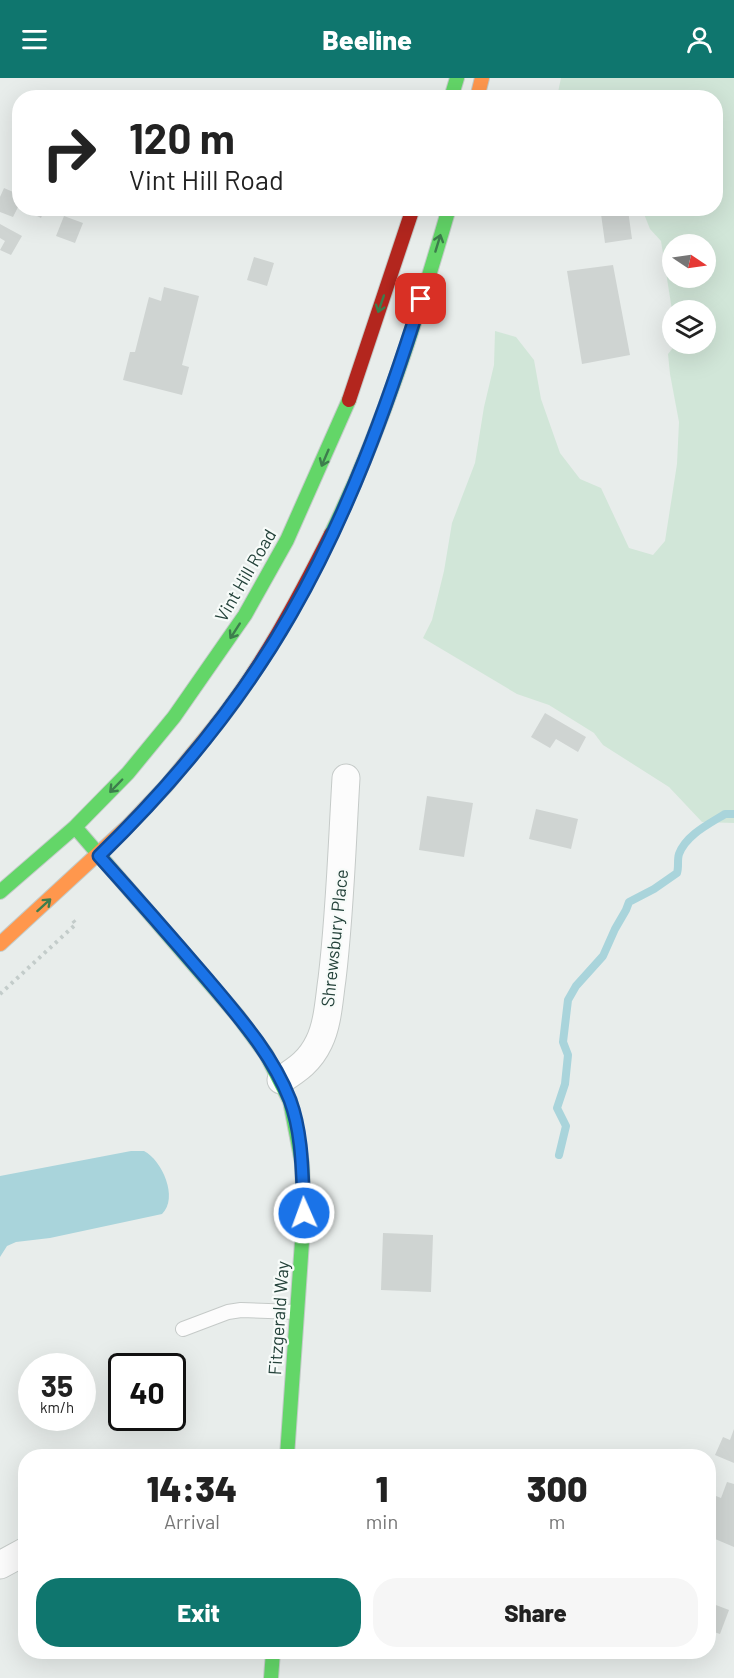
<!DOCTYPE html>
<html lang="en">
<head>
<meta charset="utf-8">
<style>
	:root { --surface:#fff; --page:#f6f6f6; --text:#222; --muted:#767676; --accent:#0f766e }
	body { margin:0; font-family:Barlow,sans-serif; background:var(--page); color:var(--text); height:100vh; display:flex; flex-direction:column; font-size:22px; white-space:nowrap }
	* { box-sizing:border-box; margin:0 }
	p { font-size:20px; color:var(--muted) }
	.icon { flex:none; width:33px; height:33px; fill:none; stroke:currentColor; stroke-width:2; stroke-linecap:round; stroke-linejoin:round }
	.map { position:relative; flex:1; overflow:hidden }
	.sheet { position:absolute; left:18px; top:1371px; width:698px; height:210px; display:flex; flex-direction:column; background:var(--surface); border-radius:24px; box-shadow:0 6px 24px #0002 }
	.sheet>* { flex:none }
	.banner { position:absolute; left:12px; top:12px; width:711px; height:126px; border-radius:24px; box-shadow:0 6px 24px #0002; background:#fff; color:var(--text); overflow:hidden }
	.needle { width:39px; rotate:103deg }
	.tools { position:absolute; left:662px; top:156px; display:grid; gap:12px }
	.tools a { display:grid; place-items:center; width:54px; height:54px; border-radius:50%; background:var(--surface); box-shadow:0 6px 24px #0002; font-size:30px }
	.speed { position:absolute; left:18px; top:1275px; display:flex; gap:12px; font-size:30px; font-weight:700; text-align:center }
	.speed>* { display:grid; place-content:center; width:78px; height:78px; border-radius:50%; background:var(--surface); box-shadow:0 6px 24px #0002; line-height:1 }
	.speed small { font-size:15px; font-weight:400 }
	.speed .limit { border:3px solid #111; border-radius:9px; background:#fff; color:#111 }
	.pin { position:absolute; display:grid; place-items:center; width:51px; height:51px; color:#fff; margin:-26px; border-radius:12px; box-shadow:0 3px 9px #0006 }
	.me { position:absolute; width:66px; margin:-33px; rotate:358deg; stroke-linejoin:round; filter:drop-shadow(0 0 4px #0008) }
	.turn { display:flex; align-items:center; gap:21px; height:126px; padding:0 18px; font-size:27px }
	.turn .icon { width:78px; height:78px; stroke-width:2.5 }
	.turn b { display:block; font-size:42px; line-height:51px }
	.eta { display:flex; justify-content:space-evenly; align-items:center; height:102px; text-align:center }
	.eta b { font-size:36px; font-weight:800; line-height:42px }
	.button { display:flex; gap:12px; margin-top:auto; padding:12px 18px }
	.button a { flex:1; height:69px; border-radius:24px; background:var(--accent); color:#fff; font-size:24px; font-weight:800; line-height:69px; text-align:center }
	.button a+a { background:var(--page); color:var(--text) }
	header { display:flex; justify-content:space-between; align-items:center; height:78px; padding:0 18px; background:var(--accent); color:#fff; font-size:27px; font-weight:800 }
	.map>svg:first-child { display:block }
	.green { fill:#d1e6d8; fill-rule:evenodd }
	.water { fill:#a9d4db }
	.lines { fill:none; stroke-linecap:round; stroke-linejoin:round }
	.stream { stroke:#a9d4db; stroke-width:8 }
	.building { fill:#cfd4d2 }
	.lane-casing { stroke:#c5cac8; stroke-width:16 }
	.street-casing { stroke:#c5cac8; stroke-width:29 }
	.fast-casing { stroke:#c3cbc8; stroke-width:16 }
	.slow-casing { stroke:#c3cbc8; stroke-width:16 }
	.jam-casing { stroke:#c3cbc8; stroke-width:16 }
	.path { stroke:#c3ccca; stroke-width:4; stroke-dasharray:3 4.5; stroke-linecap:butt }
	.lane { stroke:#fcfcfc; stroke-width:14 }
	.street { stroke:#fcfcfc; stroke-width:27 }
	.fast { stroke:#63d668; stroke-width:14 }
	.slow { stroke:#ff974d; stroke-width:14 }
	.jam { stroke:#b3261e; stroke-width:14 }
	.oneway { stroke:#3d7d4c }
	.route-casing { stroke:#114b97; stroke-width:15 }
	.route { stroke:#1a73e8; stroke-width:10 }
	.labels { text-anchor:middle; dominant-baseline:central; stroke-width:4.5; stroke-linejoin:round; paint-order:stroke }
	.street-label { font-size:18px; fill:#24423a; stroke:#f7fbf9 }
</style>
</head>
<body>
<header><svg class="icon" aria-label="menu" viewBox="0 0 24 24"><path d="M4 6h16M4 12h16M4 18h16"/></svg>Beeline<svg class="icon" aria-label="person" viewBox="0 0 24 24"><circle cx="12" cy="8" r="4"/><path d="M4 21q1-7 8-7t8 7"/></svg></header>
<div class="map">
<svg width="734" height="1600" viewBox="0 0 734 1600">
	<rect width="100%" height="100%" fill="#e8edeb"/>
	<path class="green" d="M561 0H734V745L702 744 669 709 603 667 594 655 549 627 517 616 423 560 432 542 444 493 452 445 475 385 484 329 494 287 495 253 516 259 534 282 541 321 560 375 580 401 601 410 629 470 653 477 665 463 677 386 679 344 670 296 668 276 676 266H705V232H672L661 163 650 151 642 131 716 130V20L557 19ZM672 166H705V200H672Z"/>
	<path class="water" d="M131 1073H144C162 1082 179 1120 162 1136L50 1160 16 1164 7 1168 0 1179V1098Z"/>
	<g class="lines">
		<path class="stream" d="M559 1077 566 1048 557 1030 565 1006 568 977 563 964 568 922 576 908 603 878 615 851 626 832 629 824 654 811 677 795C679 789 677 782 679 776 686 757 709 746 725 736H734"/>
	</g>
	<path class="building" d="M4 110 20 117V130L18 129 13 139 0 134V119Z
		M21 130H45L41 140Z
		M628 132 632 161 605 165 601 136Z
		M64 138 83 145 75 165 56 158Z
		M0 146 22 158 11 177 0 172 5 163 0 160Z
		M254 179 274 185 267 208 247 202Z
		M613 187 630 277 582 286 567 193Z
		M164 209 199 218 182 287 189 289 182 317 123 302 130 274H135L149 219 161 223Z
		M545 635 586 659 578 674 556 661 550 670 531 659Z
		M427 718 473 725 464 779 419 772Z
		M536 731 578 741 571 771 529 761Z
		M383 1155 433 1157 431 1214 381 1212Z
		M734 1351V1385L715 1377 723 1359 730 1362Z
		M727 1404 734 1406V1469L708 1458V1442L711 1436 708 1434V1423L711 1416 721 1420Z
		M708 1524 729 1532 720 1556 708 1552Z
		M668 1574H692L689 1581Z"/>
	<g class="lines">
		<defs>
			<path id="lane" d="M183 1251 228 1234 241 1232 297 1234"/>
			<path id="street" d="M281 1002C298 991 310 983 319 964 328 946 329 921 332 901 340 835 342 767 346 700
				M0 1487 26 1473"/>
			<path id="fast" d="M451 20 457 0
				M331 456C382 352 417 241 449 130
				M75 749 238 938 266 976 290 1023 302 1085 304 1135 287 1378
				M0 814 75 749 128 695 174 639 245 537 287 462 349 322
				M271 1600 273 1574"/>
			<path id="slow" d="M477 20 482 0
				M0 866 127 749 167 707 216 647"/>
			<path id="jam" d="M349 322 413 130
				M216 647C262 589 298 522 331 456"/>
		</defs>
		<use href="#lane" class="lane-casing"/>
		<use href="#street" class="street-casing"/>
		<use href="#fast" class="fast-casing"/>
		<use href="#slow" class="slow-casing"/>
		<use href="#jam" class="jam-casing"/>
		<path class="path" d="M0 916 76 846 71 840"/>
		<use href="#lane" class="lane"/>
		<use href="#street" class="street"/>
		<use href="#fast" class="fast"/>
		<use href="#slow" class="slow"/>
		<use href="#jam" class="jam"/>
	</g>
	<defs><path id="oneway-shaft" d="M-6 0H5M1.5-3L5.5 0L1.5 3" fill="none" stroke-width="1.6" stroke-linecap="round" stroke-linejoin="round" transform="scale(1.5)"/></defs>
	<g class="oneway">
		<use href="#oneway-shaft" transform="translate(438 165) rotate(-73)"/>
		<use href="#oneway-shaft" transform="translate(381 226) rotate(109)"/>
		<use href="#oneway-shaft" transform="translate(325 380) rotate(113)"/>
		<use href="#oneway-shaft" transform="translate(235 553) rotate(123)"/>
		<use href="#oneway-shaft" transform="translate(116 708) rotate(134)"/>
		<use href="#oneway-shaft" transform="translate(44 827) rotate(-42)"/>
	</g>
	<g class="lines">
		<defs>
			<path id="route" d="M304 1135C302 1097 303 1057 290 1022 272 976 239 939 208 902 172 860 136 819 99 778 173 706 240 625 291 536 348 437 387 329 421 221"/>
		</defs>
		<use href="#route" class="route-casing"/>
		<use href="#route" class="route"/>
	</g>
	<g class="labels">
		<g class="street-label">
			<text transform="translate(245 497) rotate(-60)">Vint Hill Road</text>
			<text transform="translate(334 860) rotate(-84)">Shrewsbury Place</text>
			<text transform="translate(278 1240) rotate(-86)">Fitzgerald Way</text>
		</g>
	</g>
</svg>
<div class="tools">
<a><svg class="needle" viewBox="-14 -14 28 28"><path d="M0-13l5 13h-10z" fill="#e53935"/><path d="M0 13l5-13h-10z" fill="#767676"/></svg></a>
<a><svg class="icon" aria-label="layers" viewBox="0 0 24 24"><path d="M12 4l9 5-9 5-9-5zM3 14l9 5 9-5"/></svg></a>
</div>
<div class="speed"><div>35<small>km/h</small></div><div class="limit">40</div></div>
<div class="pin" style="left:421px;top:221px;background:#d93025"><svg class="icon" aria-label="arrive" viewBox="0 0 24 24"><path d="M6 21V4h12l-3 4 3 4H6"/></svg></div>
<svg class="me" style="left:304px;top:1135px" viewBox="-20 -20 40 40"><circle r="17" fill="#1a73e8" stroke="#fff" stroke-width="3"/><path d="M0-11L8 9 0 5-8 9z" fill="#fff"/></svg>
<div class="banner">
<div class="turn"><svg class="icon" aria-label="right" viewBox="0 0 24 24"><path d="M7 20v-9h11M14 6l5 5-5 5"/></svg><div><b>120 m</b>Vint Hill Road</div></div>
</div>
<section class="sheet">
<div class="eta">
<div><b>14:34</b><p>Arrival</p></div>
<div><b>1</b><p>min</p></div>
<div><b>300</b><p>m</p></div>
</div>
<div class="button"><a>Exit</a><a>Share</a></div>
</section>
</div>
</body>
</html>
